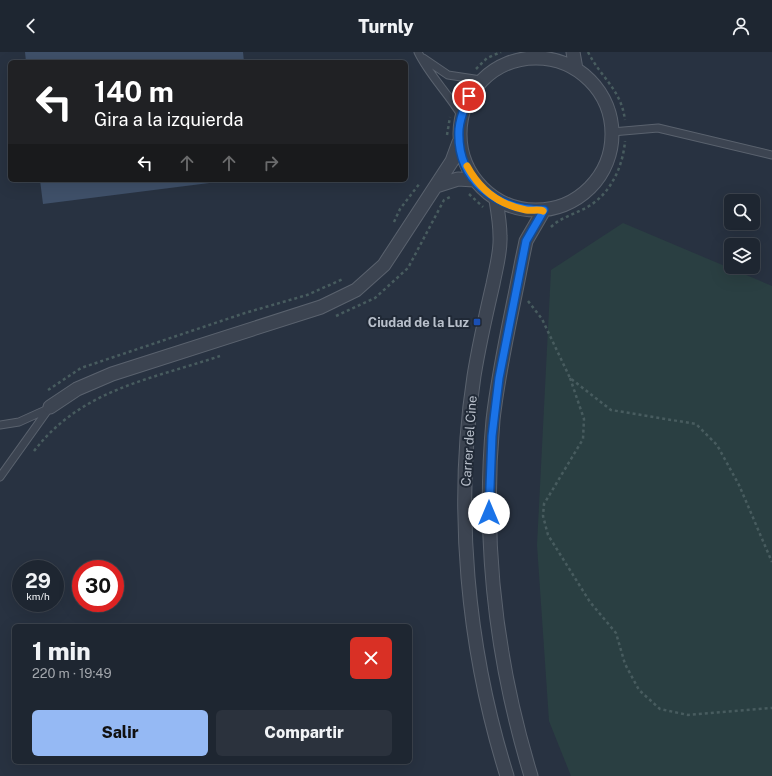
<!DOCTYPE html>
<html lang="es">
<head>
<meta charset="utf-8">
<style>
	:root { --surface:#1e2631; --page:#2b323d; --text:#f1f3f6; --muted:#a1a5ab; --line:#3c434d; --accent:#95b9f4 }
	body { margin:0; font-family:"Public Sans",sans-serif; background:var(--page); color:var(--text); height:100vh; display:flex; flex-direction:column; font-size:15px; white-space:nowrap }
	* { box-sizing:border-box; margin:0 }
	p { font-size:13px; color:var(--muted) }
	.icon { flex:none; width:22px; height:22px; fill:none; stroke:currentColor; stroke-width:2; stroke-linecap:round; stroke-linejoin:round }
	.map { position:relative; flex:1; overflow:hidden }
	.side { position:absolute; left:12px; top:572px; width:400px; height:140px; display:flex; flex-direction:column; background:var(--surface); border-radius:6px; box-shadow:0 4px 16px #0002,0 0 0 1px var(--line) }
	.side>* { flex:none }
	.guide { position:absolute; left:8px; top:8px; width:400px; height:122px; border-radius:6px; box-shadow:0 4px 16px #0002,0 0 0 1px var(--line); background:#202124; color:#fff; overflow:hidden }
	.tools { position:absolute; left:724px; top:142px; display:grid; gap:8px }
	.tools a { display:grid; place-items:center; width:36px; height:36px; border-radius:6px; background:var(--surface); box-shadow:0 4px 16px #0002,0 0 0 1px var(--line); font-size:20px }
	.speed { position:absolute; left:12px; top:508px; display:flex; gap:8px; font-size:20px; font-weight:700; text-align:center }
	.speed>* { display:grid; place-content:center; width:52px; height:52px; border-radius:50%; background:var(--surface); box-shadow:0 4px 16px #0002,0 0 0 1px var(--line); line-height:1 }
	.speed small { font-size:10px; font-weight:400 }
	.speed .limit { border:6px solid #d22; background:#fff; color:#111 }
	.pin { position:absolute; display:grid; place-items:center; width:34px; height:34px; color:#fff; margin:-17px; border:2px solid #fff; border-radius:50%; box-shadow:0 1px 4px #0007 }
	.me { position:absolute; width:44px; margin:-22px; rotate:0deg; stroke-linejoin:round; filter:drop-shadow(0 0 3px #0008) }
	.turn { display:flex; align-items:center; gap:14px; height:84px; padding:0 20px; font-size:18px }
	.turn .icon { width:52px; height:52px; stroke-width:2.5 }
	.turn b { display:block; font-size:28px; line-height:34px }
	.lanes { display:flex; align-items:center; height:38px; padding:0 20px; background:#0003; justify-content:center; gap:20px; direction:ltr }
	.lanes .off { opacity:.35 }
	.round { display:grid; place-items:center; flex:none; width:42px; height:42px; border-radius:6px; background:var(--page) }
	.summary { display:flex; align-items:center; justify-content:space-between; height:68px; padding:0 20px }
	h1 { font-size:24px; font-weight:800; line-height:30px }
	.action { display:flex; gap:8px; margin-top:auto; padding:8px 20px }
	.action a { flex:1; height:46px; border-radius:6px; background:var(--accent); color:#111; font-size:16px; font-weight:800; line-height:46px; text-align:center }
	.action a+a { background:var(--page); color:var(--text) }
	header { display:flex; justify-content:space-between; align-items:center; height:52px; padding:0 20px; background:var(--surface); font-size:18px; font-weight:800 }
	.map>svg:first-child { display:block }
	.green { fill:#2a3f42 }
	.water { fill:#3f5069 }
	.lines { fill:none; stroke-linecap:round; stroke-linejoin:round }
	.lane-casing { stroke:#5a626e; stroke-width:9 }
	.street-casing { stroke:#5a626e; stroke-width:15 }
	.path { stroke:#485c5f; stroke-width:2.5; stroke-dasharray:3 3; stroke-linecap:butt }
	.lane { stroke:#3c4451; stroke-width:7 }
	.street { stroke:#3c4451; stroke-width:13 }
	.route-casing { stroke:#114b97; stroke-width:10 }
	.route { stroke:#1a73e8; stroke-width:7 }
	.slow { stroke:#f59e0b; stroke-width:7 }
	.transit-dot { fill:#1a4fb4; stroke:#202936; stroke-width:1.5 }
	.labels { text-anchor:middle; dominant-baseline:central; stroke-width:4; stroke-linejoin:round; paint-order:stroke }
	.poi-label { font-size:13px; font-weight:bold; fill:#b9c0cb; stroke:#202936; text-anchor:end }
	.street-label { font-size:13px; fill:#b9c0cb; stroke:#202936 }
</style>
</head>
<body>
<header><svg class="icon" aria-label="back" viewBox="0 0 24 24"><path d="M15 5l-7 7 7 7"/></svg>Turnly<svg class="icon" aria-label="person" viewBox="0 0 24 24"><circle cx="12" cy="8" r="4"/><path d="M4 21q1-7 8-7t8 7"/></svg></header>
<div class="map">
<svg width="772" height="724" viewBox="0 0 772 724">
	<rect width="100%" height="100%" fill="#283241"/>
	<path class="green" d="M623 171 772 234V724H571L549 669 537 493 551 218Z"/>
	<path class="water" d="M25 0H243L244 10H26Z
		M40 128H233L43 152Z"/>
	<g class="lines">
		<defs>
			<path id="lane" d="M418 0C429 23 448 41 461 63
				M423 6 448 23 481 28
				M612 80 658 76 772 103
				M0 373 19 370 50 356
				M0 425 50 355"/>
			<path id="street" d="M573 0 576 17
				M460 82a76 76 0 1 1 152 0a76 76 0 1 1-152 0Z
				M436 134 458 127 474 128
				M496 148C498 160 500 172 500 184 501 200 496 216 493 232 486 262 479 293 474 324 454 455 467 597 507 724
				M50 355 77 337 112 322 321 255 356 238 384 213 452 109 459 90
				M531 724C496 609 482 489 493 368 499 314 512 261 522 208L526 189 544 158"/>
		</defs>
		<use href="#lane" class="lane-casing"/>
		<use href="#street" class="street-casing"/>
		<path class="path" d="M588 0C601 26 621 37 625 68
			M476 17 487 6 501 0
			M447 83 450 65
			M469 142 483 155
			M394 170 400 157 420 131
			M551 175C561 165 576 162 589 154 611 141 623 114 625 89
			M528 249 542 267 570 326 611 358 696 372 717 393 739 433 772 510
			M336 264 375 246 408 216 444 148 450 145
			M570 326 584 367 583 387 544 452 543 464 548 483 590 550 616 581 625 612 639 638 660 657 688 663 772 656
			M48 338 81 316 245 261 307 243 343 227
			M34 399C82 337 149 328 220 304"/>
		<use href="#lane" class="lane"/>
		<use href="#street" class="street"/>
	</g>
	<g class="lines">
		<defs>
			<path id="route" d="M469 44C465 55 460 65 459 77 456 128 496 158 544 158L526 189 499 326 492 384 489 461"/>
		</defs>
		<use href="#route" class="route-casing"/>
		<use href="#route" class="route"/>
		<path class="slow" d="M467 114C480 138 499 153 526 158 531 159 540 157 543 159"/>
	</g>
	<rect class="transit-dot" x="473" y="266" width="8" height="8" rx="2"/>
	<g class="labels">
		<g class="poi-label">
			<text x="469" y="270">Ciudad de la Luz</text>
		</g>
		<g class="street-label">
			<text transform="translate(469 389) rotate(-86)">Carrer del Cine</text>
		</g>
	</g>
</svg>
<div class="tools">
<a><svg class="icon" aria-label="search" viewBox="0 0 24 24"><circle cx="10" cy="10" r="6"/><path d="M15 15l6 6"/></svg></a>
<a><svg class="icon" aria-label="layers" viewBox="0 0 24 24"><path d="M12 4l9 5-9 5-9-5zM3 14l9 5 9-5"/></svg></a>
</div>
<div class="speed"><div>29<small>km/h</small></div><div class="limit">30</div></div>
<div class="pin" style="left:469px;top:44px;background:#d93025"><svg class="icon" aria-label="arrive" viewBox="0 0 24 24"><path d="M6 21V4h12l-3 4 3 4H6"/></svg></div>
<svg class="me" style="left:489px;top:461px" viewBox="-20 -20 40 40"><circle r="19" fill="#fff"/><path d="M0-13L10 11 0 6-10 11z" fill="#1a73e8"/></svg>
<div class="guide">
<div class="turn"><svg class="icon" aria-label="left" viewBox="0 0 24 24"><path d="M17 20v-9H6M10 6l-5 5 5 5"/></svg><div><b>140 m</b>Gira a la izquierda</div></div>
<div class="lanes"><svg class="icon" aria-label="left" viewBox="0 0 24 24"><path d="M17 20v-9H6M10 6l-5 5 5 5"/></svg><svg class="icon off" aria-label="ahead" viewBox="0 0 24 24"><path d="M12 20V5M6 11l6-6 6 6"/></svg><svg class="icon off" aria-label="ahead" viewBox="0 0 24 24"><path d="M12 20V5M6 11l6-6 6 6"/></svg><svg class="icon off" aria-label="right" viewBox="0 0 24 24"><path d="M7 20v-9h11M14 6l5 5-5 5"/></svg></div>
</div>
<section class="side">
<div class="summary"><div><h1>1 min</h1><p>220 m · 19:49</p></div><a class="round" style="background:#d93025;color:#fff"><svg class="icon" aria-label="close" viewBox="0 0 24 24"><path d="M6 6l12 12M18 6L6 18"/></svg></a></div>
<div class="action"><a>Salir</a><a>Compartir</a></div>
</section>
</div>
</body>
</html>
